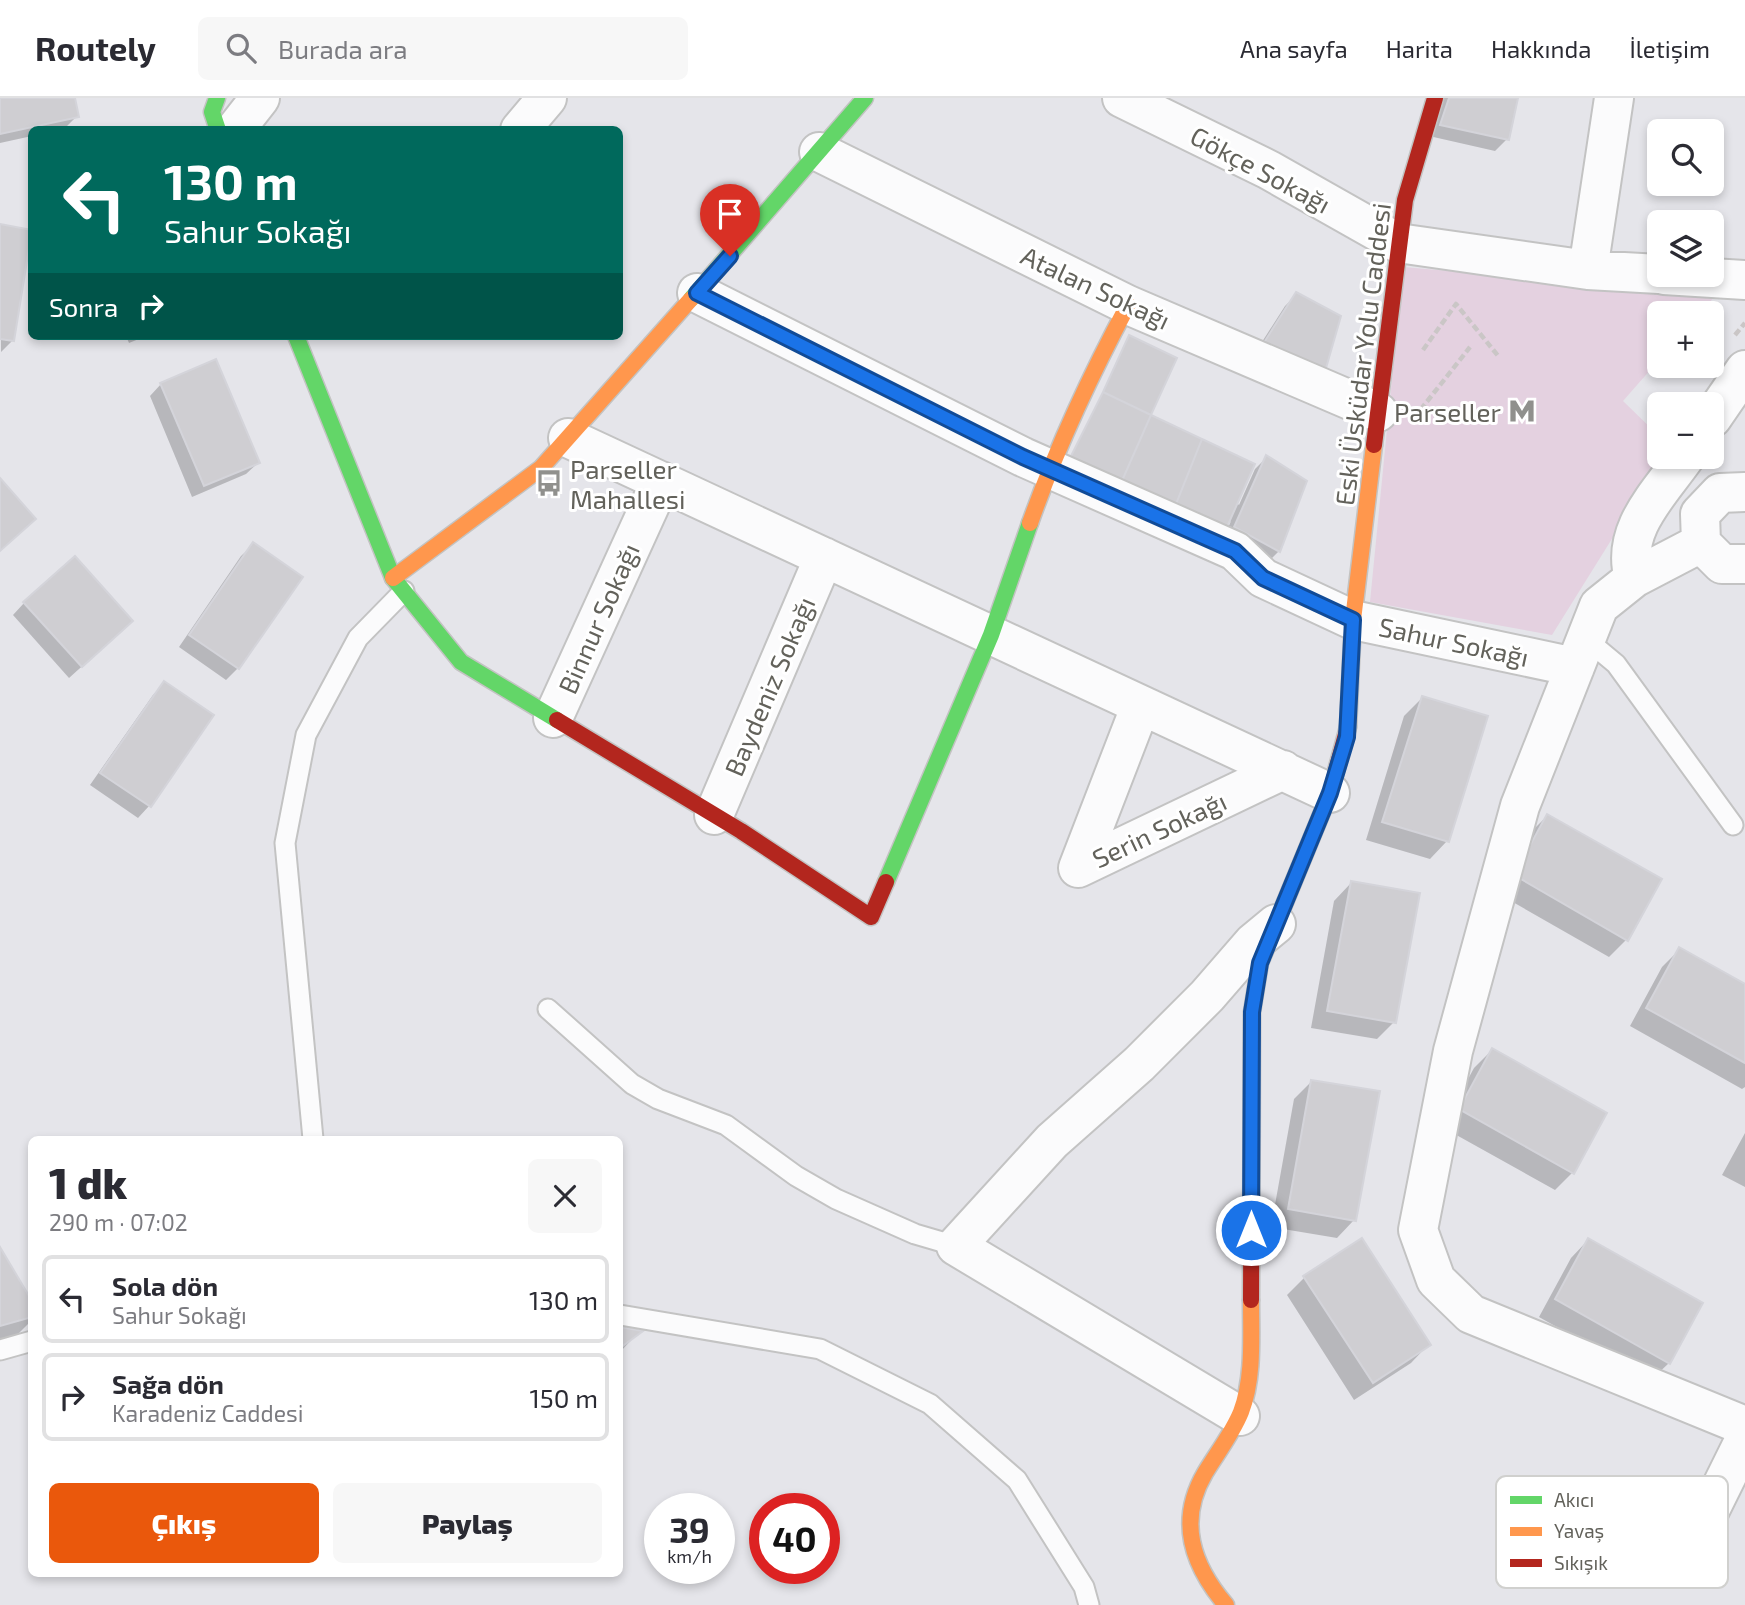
<!DOCTYPE html>
<html lang="tr">
<head>
<meta charset="utf-8">
<style>
	:root { --surface:#fff; --page:#f7f7f7; --text:#2b2b33; --muted:#7c7c81; --line:#e1e1e2; --accent:#ea580c }
	body { margin:0; font-family:"Exo 2",sans-serif; background:var(--page); color:var(--text); height:100vh; display:flex; flex-direction:column; font-size:26px; white-space:nowrap }
	* { box-sizing:border-box; margin:0 }
	p { font-size:23px; color:var(--muted) }
	.icon { flex:none; width:38px; height:38px; fill:none; stroke:currentColor; stroke-width:2; stroke-linecap:round; stroke-linejoin:round }
	.map { position:relative; flex:1; overflow:hidden }
	.panel { position:absolute; left:28px; top:1038px; width:595px; height:441px; display:flex; flex-direction:column; background:var(--surface); border-radius:10px; box-shadow:0 4px 10px #0003 }
	.panel>* { flex:none }
	.guide { position:absolute; left:28px; top:28px; width:595px; height:214px; border-radius:10px; box-shadow:0 4px 10px #0003; background:#00695c; color:#fff; overflow:hidden }
	.tools { position:absolute; left:1647px; top:21px; display:grid; gap:14px }
	.tools a { display:grid; place-items:center; width:77px; height:77px; border-radius:10px; background:var(--surface); box-shadow:0 4px 10px #0003; font-size:35px }
	.speed { position:absolute; left:644px; top:1395px; display:flex; gap:14px; font-size:35px; font-weight:700; text-align:center }
	.speed>* { display:grid; place-content:center; width:91px; height:91px; border-radius:50%; background:var(--surface); box-shadow:0 4px 10px #0003; line-height:1 }
	.speed small { font-size:18px; font-weight:400 }
	.speed .limit { border:10px solid #d22; background:#fff; color:#111 }
	.pin { position:absolute; display:grid; place-items:center; width:60px; height:60px; color:#fff; margin:-72px -30px; border-radius:50% 50% 50% 0; rotate:-45deg; box-shadow:0 0 7px #0007 }
	.pin .icon { rotate:45deg }
	.me { position:absolute; width:77px; margin:-38px; rotate:0deg; stroke-linejoin:round; filter:drop-shadow(0 0 5px #0008) }
	.turn { display:flex; align-items:center; gap:24px; height:147px; padding:0 21px; font-size:32px }
	.turn .icon { width:91px; height:91px; stroke-width:2.5 }
	.turn b { display:block; font-size:49px; line-height:60px }
	.then { display:flex; align-items:center; height:66px; padding:0 21px; background:#0003; gap:14px; font-size:26px }
	.round { display:grid; place-items:center; flex:none; width:74px; height:74px; border-radius:10px; background:var(--page) }
	.overview { display:flex; align-items:center; justify-content:space-between; height:119px; padding:0 21px }
	h1 { font-size:42px; font-weight:800; line-height:52px }
	.button { display:flex; gap:14px; margin-top:auto; padding:14px 21px }
	.button a { flex:1; height:80px; border-radius:10px; background:var(--accent); color:#fff; font-size:28px; font-weight:800; line-height:80px; text-align:center }
	.button a+a { background:var(--page); color:var(--text) }
	ul { padding:0; list-style:none }
	li { display:flex; align-items:center; gap:21px; height:88px; margin:0 14px 10px; padding:0 7px; border:4px solid var(--line); border-radius:10px }
	li div { flex:1 }
	li b { display:block; font-size:26px }
	li em { font-style:normal }
	header { display:flex; align-items:center; gap:42px; box-sizing:border-box; height:98px; padding:0 35px; background:var(--surface); border-bottom:2px solid var(--line) }
	header strong { font-size:33px }
	nav { display:flex; gap:38px; margin-inline-start:auto; font-size:24px }
	.search { width:490px; height:63px; background:var(--page); display:flex; align-items:center; gap:18px; box-sizing:border-box; padding:0 24px; border-radius:10px; color:var(--muted); font-size:26px }
	.map>svg:first-child { display:block }
	.green { fill:#e4d1e0 }
	.shadow { fill:#0003 }
	.building { fill:#cfced2; stroke:#d4d4da; stroke-width:2 }
	.lines { fill:none; stroke-linecap:round; stroke-linejoin:round }
	.lane-casing { stroke:#c3c3c3; stroke-width:23 }
	.street-casing { stroke:#c3c3c3; stroke-width:42 }
	.fast-casing { stroke:#c3c3c2; stroke-width:19 }
	.slow-casing { stroke:#c3c3c2; stroke-width:19 }
	.jam-casing { stroke:#c3c3c2; stroke-width:19 }
	.path { stroke:#cac6c6; stroke-width:4.5; stroke-dasharray:7 3.5; stroke-linecap:butt }
	.lane { stroke:#fbfbfc; stroke-width:19 }
	.street { stroke:#fbfbfc; stroke-width:38 }
	.fast { stroke:#63d668; stroke-width:16 }
	.slow { stroke:#ff974d; stroke-width:16 }
	.jam { stroke:#b3261e; stroke-width:16 }
	.route-casing { stroke:#114b97; stroke-width:18 }
	.route { stroke:#1a73e8; stroke-width:12 }
	.labels { text-anchor:middle; dominant-baseline:central; stroke-width:6; stroke-linejoin:round; paint-order:stroke }
	.street-label { font-size:26px; fill:#63625b; stroke:#fff }
	.poi-label { font-size:26px; fill:#63625b; stroke:#fff; text-anchor:end }
	.key { fill:#fff; stroke:#d0d0ce; stroke-width:2 }
	.key-label { font-size:19px; fill:#63625b }
</style>
</head>
<body>
<header>
<strong>Routely</strong>
<div class="search"><svg class="icon" aria-label="search" viewBox="0 0 24 24"><circle cx="10" cy="10" r="6"/><path d="M15 15l6 6"/></svg>Burada ara</div>
<nav><a>Ana sayfa</a><a>Harita</a><a>Hakkında</a><a>İletişim</a></nav>
</header>
<div class="map">
<svg width="1745" height="1507" viewBox="0 0 1745 1507">
	<rect width="100%" height="100%" fill="#e5e5ea"/>
	<path class="green" d="M1403 169 1717 196 1700 215H1659V262L1623 303 1659 338V359H1663L1552 537 1370 504Z"/>
	<path class="shadow" d="M0 0H73L77 18 65 30 32 32V38L0 45Z
		M1442 0H1516L1507 41 1495 53 1429 38Z
		M0 128 32 134 13 242 1 254Z
		M1296 197 1339 219 1253 258 1285 208Z
		M126 238H146L129 245Z
		M161 286 258 365 246 376 192 399 150 298Z
		M1149 317 1239 407 1255 371 1267 359 1279 453 1267 465 1223 441 1231 423 1214 440Z
		M253 447 300 480 238 570 226 582 179 549 241 458Z
		M24 505 119 535 69 580 13 517Z
		M165 585 212 618 149 708 138 720 90 687 153 597Z
		M1422 600 1447 743 1430 761 1366 742 1404 618Z
		M1547 718 1627 841 1609 859 1497 795 1529 736Z
		M1351 785 1394 924 1377 941 1311 930 1334 803Z
		M1680 851 1745 888V989L1742 991 1630 928 1662 869Z
		M1492 952 1572 1075 1555 1092 1442 1029 1474 970Z
		M1312 983 1354 1122 1337 1140 1271 1129 1294 1001Z
		M1745 1035V1089L1722 1077Z
		M1588 1142 1669 1265 1651 1282 1539 1219 1571 1160Z
		M0 1153 32 1207V1222L14 1240 0 1244Z
		M1304 1180 1428 1247 1411 1265 1354 1302 1287 1197Z
		M620 1231 639 1234 620 1254Z"/>
	<path class="building" d="M0 0H75L79 19 0 36Z
		M1449 0H1518L1509 42 1440 27Z
		M0 126 32 132 14 243 0 241Z
		M1296 194 1341 218 1324 277 1263 246Z
		M1129 237 1177 260 1151 317 1103 294Z
		M216 261 260 365 204 388 160 285Z
		M1103 294 1151 317 1121 385 1070 360Z
		M1151 317 1202 341 1176 406 1121 385Z
		M1202 341 1255 366 1227 429 1176 406Z
		M1266 357 1307 383 1280 454 1234 429Z
		M0 380 36 421 0 453Z
		M253 444 303 479 239 571 189 537Z
		M75 458 133 523 82 569 23 504Z
		M164 583 214 617 151 709 100 675Z
		M1422 598 1488 618 1449 744 1382 724Z
		M1547 716 1662 781 1628 843 1514 777Z
		M1351 783 1420 795 1396 925 1327 913Z
		M1679 849 1745 886V965L1646 910Z
		M1492 950 1607 1015 1574 1076 1459 1011Z
		M1311 982 1380 993 1356 1123 1288 1111Z
		M1362 1140 1431 1247 1373 1285 1303 1178Z
		M1588 1140 1703 1205 1670 1266 1555 1201Z
		M0 1149 32 1203V1219L0 1228Z
		M620 1229 643 1233 620 1250Z"/>
	<g class="lines">
		<defs>
			<path id="lane" d="M1586 541 1616 566 1733 727
				M548 911 632 986 658 1001 726 1027 796 1078 836 1101 915 1136 956 1148
				M313 1041 285 745 306 637 358 540 404 493
				M620 1217 820 1251 930 1306 1017 1382 1084 1489 1089 1507
				M0 1252 32 1243"/>
			<path id="street" d="M1122 0 1269 72 1398 145 1588 172 1659 176
				M235 32 260 0
				M520 32 547 0
				M819 54 1128 207 1378 314
				M1588 172 1614 0
				M1664 177 1745 182
				M697 195 1023 359 1235 453 1263 480 1353 522 1575 569
				M1712 320 1745 272
				M568 340 1330 695
				M1745 394 1720 395 1700 416 1701 445 1722 466H1745
				M1701 445 1634 480 1599 508 1520 708 1453 953 1418 1132 1436 1182 1471 1216 1745 1328
				M1634 480C1620 432 1659 396 1685 359
				M1141 607 1078 770 1283 672
				M553 620 661 383
				M714 717 824 459
				M1240 1318 956 1148 1052 1043 1139 966 1207 898 1253 845 1276 826
				M1705 1422 1745 1341"/>
			<path id="fast" d="M217 0 212 14 218 32
				M691 201 865 0
				M296 238 393 480 461 564 557 622
				M886 784 991 537 1030 425"/>
			<path id="slow" d="M1030 425C1057 349 1090 278 1128 207
				M393 480 541 370 691 201
				M1348 629 1353 522 1374 347
				M1226 1507C1192 1467 1177 1423 1205 1375 1217 1355 1232 1336 1241 1314 1254 1279 1251 1240 1251 1202"/>
			<path id="jam" d="M1374 347 1405 102 1435 0
				M557 622 741 733 871 819 886 784
				M1251 1202 1252 914 1260 865 1330 695 1348 629"/>
		</defs>
		<use href="#lane" class="lane-casing"/>
		<use href="#street" class="street-casing"/>
		<use href="#fast" class="fast-casing"/>
		<use href="#slow" class="slow-casing"/>
		<use href="#jam" class="jam-casing"/>
		<path class="path" d="M1735 237 1745 225
			M1423 252 1456 206 1499 259
			M1414 320 1470 249"/>
		<use href="#lane" class="lane"/>
		<use href="#street" class="street"/>
		<use href="#fast" class="fast"/>
		<use href="#slow" class="slow"/>
		<use href="#jam" class="jam"/>
	</g>
	<g class="lines">
		<defs>
			<path id="route" d="M730 158 697 195 1023 359 1235 453 1263 480 1353 522 1347 639 1330 695 1260 865 1252 914 1251 1132"/>
		</defs>
		<use href="#route" class="route-casing"/>
		<use href="#route" class="route"/>
	</g>
	<defs>
		<symbol id="metro-bare" viewBox="-9 -9 18 18"><path d="M-5.5 5V-5H-3L0 0L3-5H5.5V5H3V-.5L0 4L-3-.5V5Z" fill="#90908d" stroke="#fff" stroke-width="2.5" paint-order="stroke"/></symbol>
		<symbol id="bus-bare" viewBox="-9 -9 18 18"><path d="M-5-6H5V4H4V6H2V4H-2V6H-4V4H-5ZM-3.5-4V0h7V-4ZM-3.5 1.2v1.5H-2V1.2ZM2 1.2v1.5H3.5V1.2Z" fill="#90908d" stroke="#fff" stroke-width="2.5" paint-order="stroke"/></symbol>
	</defs>
	<g fill-rule="evenodd">
		<use href="#metro-bare" x="1503" y="294" width="38" height="38"/>
		<use href="#bus-bare" x="530" y="366" width="38" height="38"/>
	</g>
	<g class="labels">
		<g class="street-label">
			<text transform="translate(1261 71) rotate(28)">Gökçe Sokağı</text>
			<text transform="translate(1096 189) rotate(25)">Atalan Sokağı</text>
			<text transform="translate(1362 256) rotate(-83)">Eski Üsküdar Yolu Caddesi</text>
			<text transform="translate(598 520) rotate(-66)">Binnur Sokağı</text>
			<text transform="translate(1454 543) rotate(12)">Sahur Sokağı</text>
			<text transform="translate(769 588) rotate(-67)">Baydeniz Sokağı</text>
			<text transform="translate(1159 731) rotate(-25)">Serin Sokağı</text>
		</g>
		<g class="poi-label">
			<text x="1501" y="313">Parseller</text>
			<text x="570" y="370" text-anchor="start">Parseller<tspan x="570" dy="30">Mahallesi</tspan></text>
		</g>
	</g>
	<rect x="1496" y="1378" width="232" height="112" rx="10" class="key"/>
	<rect x="1510" y="1398" width="32" height="8" fill="#63d668"/>
	<rect x="1510" y="1429" width="32" height="9" fill="#ff974d"/>
	<rect x="1510" y="1461" width="32" height="8" fill="#b3261e"/>
	<g class="key-label">
		<text x="1554" y="1409">Akıcı</text>
		<text x="1554" y="1440">Yavaş</text>
		<text x="1554" y="1472">Sıkışık</text>
	</g>
</svg>
<div class="tools">
<a><svg class="icon" aria-label="search" viewBox="0 0 24 24"><circle cx="10" cy="10" r="6"/><path d="M15 15l6 6"/></svg></a>
<a><svg class="icon" aria-label="layers" viewBox="0 0 24 24"><path d="M12 4l9 5-9 5-9-5zM3 14l9 5 9-5"/></svg></a>
<a>+</a>
<a>−</a>
</div>
<div class="speed"><div>39<small>km/h</small></div><div class="limit">40</div></div>
<div class="pin" style="left:730px;top:158px;background:#d93025"><svg class="icon" aria-label="arrive" viewBox="0 0 24 24"><path d="M6 21V4h12l-3 4 3 4H6"/></svg></div>
<svg class="me" style="left:1251px;top:1132px" viewBox="-20 -20 40 40"><circle r="17" fill="#1a73e8" stroke="#fff" stroke-width="3"/><path d="M0-11L8 9 0 5-8 9z" fill="#fff"/></svg>
<div class="guide">
<div class="turn"><svg class="icon" aria-label="left" viewBox="0 0 24 24"><path d="M17 20v-9H6M10 6l-5 5 5 5"/></svg><div><b>130 m</b>Sahur Sokağı</div></div>
<div class="then">Sonra<svg class="icon" aria-label="right" viewBox="0 0 24 24"><path d="M7 20v-9h11M14 6l5 5-5 5"/></svg></div>
</div>
<section class="panel">
<div class="overview"><div><h1>1 dk</h1><p>290 m · 07:02</p></div><a class="round"><svg class="icon" aria-label="close" viewBox="0 0 24 24"><path d="M6 6l12 12M18 6L6 18"/></svg></a></div>
<ul>
<li><svg class="icon" aria-label="left" viewBox="0 0 24 24"><path d="M17 20v-9H6M10 6l-5 5 5 5"/></svg><div><b>Sola dön</b><p>Sahur Sokağı</p></div><em>130 m</em></li>
<li><svg class="icon" aria-label="right" viewBox="0 0 24 24"><path d="M7 20v-9h11M14 6l5 5-5 5"/></svg><div><b>Sağa dön</b><p>Karadeniz Caddesi</p></div><em>150 m</em></li>
</ul>
<div class="button"><a>Çıkış</a><a>Paylaş</a></div>
</section>
</div>
</body>
</html>
